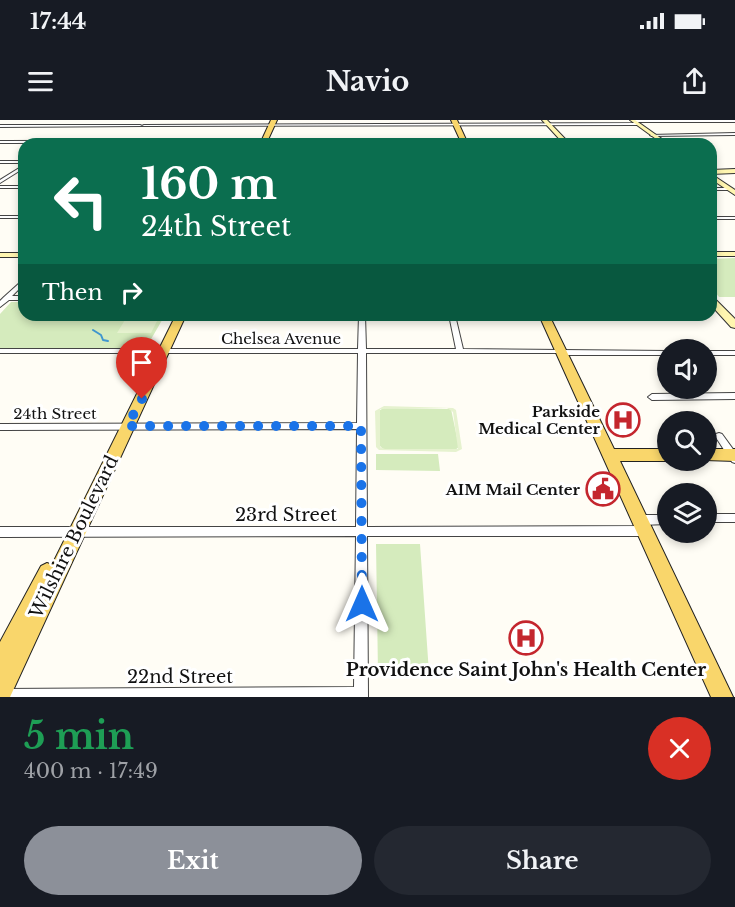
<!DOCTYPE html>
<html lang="en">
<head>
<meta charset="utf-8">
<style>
	:root { --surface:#171b24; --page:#242831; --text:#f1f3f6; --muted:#9ea1a6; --accent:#8c9099 }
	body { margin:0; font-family:"Libre Baskerville",serif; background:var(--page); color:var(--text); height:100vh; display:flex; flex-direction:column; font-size:22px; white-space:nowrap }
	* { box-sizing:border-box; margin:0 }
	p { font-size:20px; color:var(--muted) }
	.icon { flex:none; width:33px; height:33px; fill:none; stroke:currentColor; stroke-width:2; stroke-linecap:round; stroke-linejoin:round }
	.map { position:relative; height:577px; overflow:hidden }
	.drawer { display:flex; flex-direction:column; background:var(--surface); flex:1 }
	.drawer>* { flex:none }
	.guide { position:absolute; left:18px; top:18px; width:699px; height:183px; border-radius:18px; box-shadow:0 3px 9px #0003; background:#0b6e4f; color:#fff; overflow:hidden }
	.tools { position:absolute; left:657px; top:219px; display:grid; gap:12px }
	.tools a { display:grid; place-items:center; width:60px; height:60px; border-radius:50%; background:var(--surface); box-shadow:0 3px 9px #0003; font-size:30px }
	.pin { position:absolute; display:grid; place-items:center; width:51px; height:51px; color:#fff; margin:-62px -26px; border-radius:50% 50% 50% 0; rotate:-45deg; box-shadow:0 0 6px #0007 }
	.pin .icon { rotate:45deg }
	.me { position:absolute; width:66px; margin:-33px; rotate:0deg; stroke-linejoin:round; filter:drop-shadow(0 0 4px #0008) }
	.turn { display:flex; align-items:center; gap:21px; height:126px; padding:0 24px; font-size:27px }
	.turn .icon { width:78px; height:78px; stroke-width:2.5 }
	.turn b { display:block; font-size:42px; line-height:51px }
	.then { display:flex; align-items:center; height:57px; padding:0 24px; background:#0003; gap:12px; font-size:22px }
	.round { display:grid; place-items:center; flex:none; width:63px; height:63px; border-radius:32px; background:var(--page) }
	.overview { display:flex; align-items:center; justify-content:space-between; height:102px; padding:0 24px }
	h1 { font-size:36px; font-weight:700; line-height:45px; color:#1e9e55 }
	.action { display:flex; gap:12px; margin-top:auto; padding:12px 24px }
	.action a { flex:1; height:69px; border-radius:36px; background:var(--accent); color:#fff; font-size:24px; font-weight:700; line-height:69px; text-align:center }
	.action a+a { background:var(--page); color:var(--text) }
	.status { display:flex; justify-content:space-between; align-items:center; height:42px; padding:0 30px; background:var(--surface); direction:ltr }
	.status svg { height:16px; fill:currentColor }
	header { display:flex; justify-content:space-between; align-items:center; height:78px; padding:0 24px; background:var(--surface); font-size:27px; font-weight:700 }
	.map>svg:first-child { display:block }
	.green { fill:#d5ebbd }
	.pitch { fill:#e6f2cf; fill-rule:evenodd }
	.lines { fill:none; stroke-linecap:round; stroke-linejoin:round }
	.stream { stroke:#3f96cf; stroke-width:2 }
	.street-casing { stroke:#444; stroke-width:2 }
	.secondary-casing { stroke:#333; stroke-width:2 }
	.primary-casing { stroke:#222; stroke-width:2 }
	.street { fill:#fff; fill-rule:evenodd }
	.secondary { fill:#fff6b0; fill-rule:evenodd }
	.primary { fill:#f9d66b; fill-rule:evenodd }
	.route { stroke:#1a73e8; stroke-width:10; stroke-dasharray:0 18 }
	.labels { text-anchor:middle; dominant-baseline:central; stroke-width:6; stroke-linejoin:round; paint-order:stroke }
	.street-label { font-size:15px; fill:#111; stroke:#fff }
	.poi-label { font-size:15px; font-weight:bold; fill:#111; stroke:#fff; text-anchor:end }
	.near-street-label { font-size:18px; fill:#111; stroke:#fff }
	.near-poi-label { font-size:18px; font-weight:bold; fill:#111; stroke:#fff }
</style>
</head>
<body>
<div class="status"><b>17:44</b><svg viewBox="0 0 49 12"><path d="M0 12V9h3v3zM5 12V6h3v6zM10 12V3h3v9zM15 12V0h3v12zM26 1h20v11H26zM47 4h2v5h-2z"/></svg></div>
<header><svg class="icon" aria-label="menu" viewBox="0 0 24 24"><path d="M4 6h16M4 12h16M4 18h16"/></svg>Navio<svg class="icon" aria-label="share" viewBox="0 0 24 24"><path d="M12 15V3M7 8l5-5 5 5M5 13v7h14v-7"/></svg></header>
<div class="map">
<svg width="735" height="577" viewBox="0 0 735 577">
	<rect width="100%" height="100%" fill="#fffdf5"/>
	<path class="green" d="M735 138V177H719L711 167V139Z
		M11 182H24V195H165L146 228H0V194Z
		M384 288 451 289 459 327 455 330 383 329 379 325 378 291Z
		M376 334H438L440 351 376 350Z
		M376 424H420L429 553H378Z"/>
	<path class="pitch" d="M128 195H160L151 213H117Z
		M384 286 453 288 456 290 462 329 456 332 379 330 376 327 375 291ZM447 288 453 292 458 329H385L380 327V289Z"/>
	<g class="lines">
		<path class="stream" d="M100 197 102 195
			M93 210 101 215 103 220 108 221"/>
		<defs>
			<path id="street" d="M632 0H735V2H633Z
				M638 3 637 5 142 6 144 5Z
				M0 5H140L142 6 0 7Z
				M735 13V15L652 16 650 15Z
				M662 20 661 22 0 23V21Z
				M0 41H24V43H0Z
				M24 45V48L0 63V60Z
				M0 66H24V68H0Z
				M711 68H729L731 69 729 70H711Z
				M0 96H24V98H0Z
				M711 97H735V99H711Z
				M24 159V164L12 176H24V180H9L0 187V181L4 177Z
				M359 195H365L366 229H456L449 195H455L463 229 668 231V235H562L559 233H366L367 407 645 406 649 408 650 411 649 414 645 416H367L368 577H0V569L354 567 356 416 0 417V407H356L357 309 0 310V304L357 303 358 233H0V229H358Z
				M706 231H735V235H706Z
				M735 273V279L652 280 648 277 652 274Z
				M719 313 722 314 735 332V343L732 342 715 316 716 314Z
				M706 394H735V402H706Z
				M640 395H668V404L640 405 636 403 635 400 636 397Z"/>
			<path id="secondary" d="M542 0H547L570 24H564Z
				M630 0H635L669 24H663Z
				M735 49V53L711 54V50Z
				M711 54 735 70V75L711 59Z
				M711 132H735V136H711Z
				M0 133H24V137H0Z
				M711 177 714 178 735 199V208L731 207 711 185Z"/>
			<path id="primary" d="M271 0H277L266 24H260Z
				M451 0H457L468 24H462Z
				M176 195H186L10 577H0V522L41 446 47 443 52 445Z
				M539 195H549L614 329H668V341H620L733 577H711Z
				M706 329H735V341L705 340Z"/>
		</defs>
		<use href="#street" class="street-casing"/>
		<use href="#secondary" class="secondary-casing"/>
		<use href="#primary" class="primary-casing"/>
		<use href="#street" class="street"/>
		<use href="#secondary" class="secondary"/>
		<use href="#primary" class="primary"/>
	</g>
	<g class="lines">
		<path class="route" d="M142 279 127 306H361L362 484"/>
	</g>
	<defs>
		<symbol id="hospital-ring" viewBox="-11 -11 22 22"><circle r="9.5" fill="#fff" stroke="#c4262e" stroke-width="1.5"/><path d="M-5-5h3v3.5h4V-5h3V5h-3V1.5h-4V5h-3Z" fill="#c4262e"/></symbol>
		<symbol id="civic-ring" viewBox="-11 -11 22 22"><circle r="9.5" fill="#fff" stroke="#c4262e" stroke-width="1.5"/><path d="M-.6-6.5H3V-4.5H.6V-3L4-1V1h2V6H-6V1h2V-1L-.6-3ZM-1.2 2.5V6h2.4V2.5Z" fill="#c4262e"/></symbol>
	</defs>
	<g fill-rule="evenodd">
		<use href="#hospital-ring" x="604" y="281" width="38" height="38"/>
		<use href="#civic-ring" x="584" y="350" width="38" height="38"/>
		<use href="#hospital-ring" x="507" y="499" width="38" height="38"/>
	</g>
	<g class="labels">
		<g class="street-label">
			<text x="281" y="218">Chelsea Avenue</text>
			<text x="55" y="293">24th Street</text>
		</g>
		<g class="poi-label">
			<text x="600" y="291">Parkside<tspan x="600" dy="17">Medical Center</tspan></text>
			<text x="580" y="369">AIM Mail Center</text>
		</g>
		<g class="near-street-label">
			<text x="286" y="395">23rd Street</text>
			<text transform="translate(74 417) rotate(-64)">Wilshire Boulevard</text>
			<text x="180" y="557">22nd Street</text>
		</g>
		<g class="near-poi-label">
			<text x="526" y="550">Providence Saint John's Health Center</text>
		</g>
	</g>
</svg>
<div class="tools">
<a><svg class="icon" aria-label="sound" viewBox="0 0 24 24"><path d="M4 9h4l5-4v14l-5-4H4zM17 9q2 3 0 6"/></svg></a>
<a><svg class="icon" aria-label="search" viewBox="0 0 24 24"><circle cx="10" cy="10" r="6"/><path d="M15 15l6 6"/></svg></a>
<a><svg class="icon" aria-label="layers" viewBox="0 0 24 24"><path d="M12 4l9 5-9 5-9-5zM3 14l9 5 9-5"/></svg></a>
</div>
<div class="pin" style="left:142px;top:279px;background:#d93025"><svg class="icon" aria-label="arrive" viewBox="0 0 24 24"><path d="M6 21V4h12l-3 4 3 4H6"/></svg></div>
<svg class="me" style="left:362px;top:484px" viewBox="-20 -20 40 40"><path d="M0-17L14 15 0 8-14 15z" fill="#1a73e8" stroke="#fff" stroke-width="4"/></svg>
<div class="guide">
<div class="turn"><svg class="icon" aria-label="left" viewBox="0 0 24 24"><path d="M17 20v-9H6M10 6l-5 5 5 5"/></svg><div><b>160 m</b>24th Street</div></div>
<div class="then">Then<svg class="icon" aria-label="right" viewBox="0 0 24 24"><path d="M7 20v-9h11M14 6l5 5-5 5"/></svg></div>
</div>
</div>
<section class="drawer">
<div class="overview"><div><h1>5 min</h1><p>400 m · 17:49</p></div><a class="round" style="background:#d93025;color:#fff"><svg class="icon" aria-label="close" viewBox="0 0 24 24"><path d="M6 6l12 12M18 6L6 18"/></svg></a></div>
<div class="action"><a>Exit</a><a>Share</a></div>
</section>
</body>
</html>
